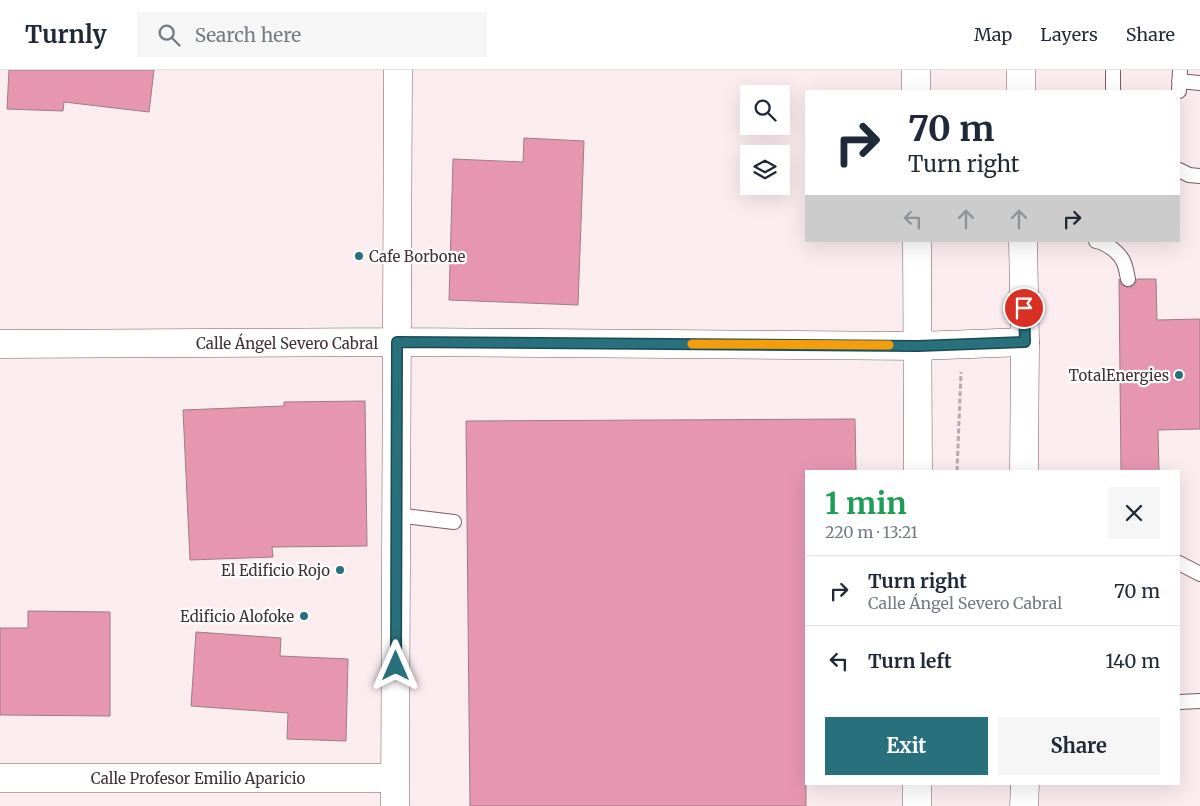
<!DOCTYPE html>
<html lang="en">
<head>
<meta charset="utf-8">
<style>
	:root { --surface:#fff; --page:#f6f6f7; --text:#1f2937; --muted:#747a83; --line:#e0e1e3; --accent:#28707b }
	body { margin:0; font-family:Merriweather,serif; background:var(--page); color:var(--text); height:100vh; display:flex; flex-direction:column; font-size:19px; white-space:nowrap }
	* { box-sizing:border-box; margin:0 }
	p { font-size:16px; color:var(--muted) }
	.icon { flex:none; width:28px; height:28px; fill:none; stroke:currentColor; stroke-width:2; stroke-linecap:round; stroke-linejoin:round }
	.map { position:relative; flex:1; overflow:hidden }
	.side { position:absolute; left:805px; top:400px; width:375px; height:315px; display:flex; flex-direction:column; background:var(--surface); border-radius:0px; box-shadow:0 5px 20px #0002 }
	.side>* { flex:none }
	.hud { position:absolute; left:805px; top:20px; width:375px; height:152px; border-radius:0px; box-shadow:0 5px 20px #0002; background:#fff; color:var(--text); overflow:hidden }
	.fabs { position:absolute; left:740px; top:15px; display:grid; gap:10px }
	.fabs a { display:grid; place-items:center; width:50px; height:50px; border-radius:0px; background:var(--surface); box-shadow:0 5px 20px #0002; font-size:25px }
	.pin { position:absolute; display:grid; place-items:center; width:42px; height:42px; color:#fff; margin:-21px; border:2px solid #fff; border-radius:50%; box-shadow:0 1px 5px #0007 }
	.me { position:absolute; width:55px; margin:-28px; rotate:0deg; stroke-linejoin:round; filter:drop-shadow(0 0 4px #0008) }
	.turn { display:flex; align-items:center; gap:18px; height:105px; padding:0 20px; font-size:22px }
	.turn .icon { width:65px; height:65px; stroke-width:2.5 }
	.turn b { display:block; font-size:35px; line-height:42px }
	.lanes { display:flex; align-items:center; height:48px; padding:0 20px; background:#0003; justify-content:center; gap:25px; direction:ltr }
	.lanes .off { opacity:.35 }
	.round { display:grid; place-items:center; flex:none; width:52px; height:52px; border-radius:0px; background:var(--page) }
	.summary { display:flex; align-items:center; justify-content:space-between; height:85px; padding:0 20px }
	h1 { font-size:30px; font-weight:700; line-height:38px; color:#1e9e55 }
	.button { display:flex; gap:10px; margin-top:auto; padding:10px 20px }
	.button a { flex:1; height:58px; border-radius:0px; background:var(--accent); color:#fff; font-size:20px; font-weight:700; line-height:58px; text-align:center }
	.button a+a { background:var(--page); color:var(--text) }
	ul { padding:0; list-style:none }
	li { display:flex; align-items:center; gap:15px; height:70px; padding:0 20px; border-top:1px solid var(--line) }
	li div { flex:1 }
	li b { display:block; font-size:19px }
	li em { font-style:normal }
	header { display:flex; align-items:center; gap:30px; box-sizing:border-box; height:70px; padding:0 25px; background:var(--surface); border-bottom:1px solid var(--line) }
	header strong { font-size:24px }
	nav { display:flex; gap:28px; margin-inline-start:auto; font-size:18px }
	.search { width:350px; height:45px; background:var(--page); display:flex; align-items:center; gap:12px; box-sizing:border-box; padding:0 18px; border-radius:0px; color:var(--muted); font-size:19px }
	.map>svg:first-child { display:block }
	.building { fill:#e696b1; stroke:#9d7c86 }
	.lines { fill:none; stroke-linecap:round; stroke-linejoin:round }
	.service-casing { stroke:#7a5b65; stroke-width:16 }
	.minor-casing { stroke:#7a5b65; stroke-width:29 }
	.primary-casing { stroke:#7a5b65; stroke-width:29 }
	.path { stroke:#b8a9ad; stroke-width:3; stroke-dasharray:5 2.5; stroke-linecap:butt }
	.service { stroke:#fff; stroke-width:14 }
	.minor { stroke:#fff; stroke-width:28 }
	.primary { stroke:#fff; stroke-width:28 }
	.route-casing { stroke:#1a4950; stroke-width:12 }
	.route { stroke:#28707b; stroke-width:9 }
	.slow { stroke:#f59e0b; stroke-width:9 }
	.poi-dot { fill:#28707b; stroke:#fff; stroke-width:2 }
	.labels { text-anchor:middle; dominant-baseline:central; stroke-width:4.5; stroke-linejoin:round; paint-order:stroke }
	.poi-label { font-size:15px; fill:#3f3135; stroke:#fff; text-anchor:end }
	.street-label { font-size:15px; fill:#3f3135; stroke:#fff }
</style>
</head>
<body>
<header>
<strong>Turnly</strong>
<div class="search"><svg class="icon" aria-label="search" viewBox="0 0 24 24"><circle cx="10" cy="10" r="6"/><path d="M15 15l6 6"/></svg>Search here</div>
<nav><a>Map</a><a>Layers</a><a>Share</a></nav>
</header>
<div class="map">
<svg width="1200" height="736" viewBox="0 0 1200 736">
	<rect width="100%" height="100%" fill="#fbecf0"/>
	<path class="building" d="M9 0H154L149 42 64 32 63 41 7 39Z
		M524 68 584 71 578 235 449 230 453 89 523 92Z
		M1119 209 1122 215 1129 218 1134 215 1137 209H1156L1157 250 1200 249V359L1158 360 1159 401H1121Z
		M365 331 367 476 272 477 273 487 190 490 183 340 284 336V332Z
		M855 349 856 401H806V736H470L466 351Z
		M28 541 110 542V646L0 645V558H28Z
		M196 562 281 568 280 586 348 589 346 671 287 669 288 643 191 636Z"/>
	<g class="lines">
		<defs>
			<path id="service" d="M1179 11 1200 13
				M1113 21V0
				M1179 21 1180 0
				M1179 100 1189 105 1200 106
				M1096 171C1107 173 1120 183 1124 193 1126 198 1127 204 1128 209
				M396 445 454 452
				M1179 493 1200 504
				M1179 632 1200 631"/>
			<path id="minor" d="M0 274 397 272 918 276 1025 272
				M0 708H395
				M395 736 398 0"/>
			<path id="primary" d="M916 0V21
				M1021 0V21
				M917 171 918 401
				M1023 171 1025 272 1024 401
				M917 736V714
				M1024 736 1025 714"/>
		</defs>
		<use href="#service" class="service-casing"/>
		<use href="#minor" class="minor-casing"/>
		<use href="#primary" class="primary-casing"/>
		<path class="path" d="M957 401 961 302"/>
		<use href="#service" class="service"/>
		<use href="#minor" class="minor"/>
		<use href="#primary" class="primary"/>
	</g>
	<g class="lines">
		<defs>
			<path id="route" d="M396 596 397 272 918 276 1025 272 1024 238"/>
		</defs>
		<use href="#route" class="route-casing"/>
		<use href="#route" class="route"/>
		<path class="slow" d="M692 274 889 275"/>
	</g>
	<g class="poi-dot">
		<circle cx="359" cy="186" r="5"/>
		<circle cx="1179" cy="305" r="5"/>
		<circle cx="340" cy="500" r="5"/>
		<circle cx="304" cy="546" r="5"/>
	</g>
	<g class="labels">
		<g class="poi-label">
			<text x="369" y="186" text-anchor="start">Cafe Borbone</text>
			<text x="1169" y="305">TotalEnergies</text>
			<text x="330" y="500">El Edificio Rojo</text>
			<text x="294" y="546">Edificio Alofoke</text>
		</g>
		<g class="street-label">
			<text x="287" y="273">Calle Ángel Severo Cabral</text>
			<text x="198" y="708">Calle Profesor Emilio Aparicio</text>
		</g>
	</g>
</svg>
<div class="fabs">
<a><svg class="icon" aria-label="search" viewBox="0 0 24 24"><circle cx="10" cy="10" r="6"/><path d="M15 15l6 6"/></svg></a>
<a><svg class="icon" aria-label="layers" viewBox="0 0 24 24"><path d="M12 4l9 5-9 5-9-5zM3 14l9 5 9-5"/></svg></a>
</div>
<div class="pin" style="left:1024px;top:238px;background:#d93025"><svg class="icon" aria-label="arrive" viewBox="0 0 24 24"><path d="M6 21V4h12l-3 4 3 4H6"/></svg></div>
<svg class="me" style="left:396px;top:596px" viewBox="-20 -20 40 40"><path d="M0-17L14 15 0 8-14 15z" fill="#28707b" stroke="#fff" stroke-width="4"/></svg>
<div class="hud">
<div class="turn"><svg class="icon" aria-label="right" viewBox="0 0 24 24"><path d="M7 20v-9h11M14 6l5 5-5 5"/></svg><div><b>70 m</b>Turn right</div></div>
<div class="lanes"><svg class="icon off" aria-label="left" viewBox="0 0 24 24"><path d="M17 20v-9H6M10 6l-5 5 5 5"/></svg><svg class="icon off" aria-label="ahead" viewBox="0 0 24 24"><path d="M12 20V5M6 11l6-6 6 6"/></svg><svg class="icon off" aria-label="ahead" viewBox="0 0 24 24"><path d="M12 20V5M6 11l6-6 6 6"/></svg><svg class="icon" aria-label="right" viewBox="0 0 24 24"><path d="M7 20v-9h11M14 6l5 5-5 5"/></svg></div>
</div>
<section class="side">
<div class="summary"><div><h1>1 min</h1><p>220 m · 13:21</p></div><a class="round"><svg class="icon" aria-label="close" viewBox="0 0 24 24"><path d="M6 6l12 12M18 6L6 18"/></svg></a></div>
<ul>
<li><svg class="icon" aria-label="right" viewBox="0 0 24 24"><path d="M7 20v-9h11M14 6l5 5-5 5"/></svg><div><b>Turn right</b><p>Calle Ángel Severo Cabral</p></div><em>70 m</em></li>
<li><svg class="icon" aria-label="left" viewBox="0 0 24 24"><path d="M17 20v-9H6M10 6l-5 5 5 5"/></svg><div><b>Turn left</b></div><em>140 m</em></li>
</ul>
<div class="button"><a>Exit</a><a>Share</a></div>
</section>
</div>
</body>
</html>
